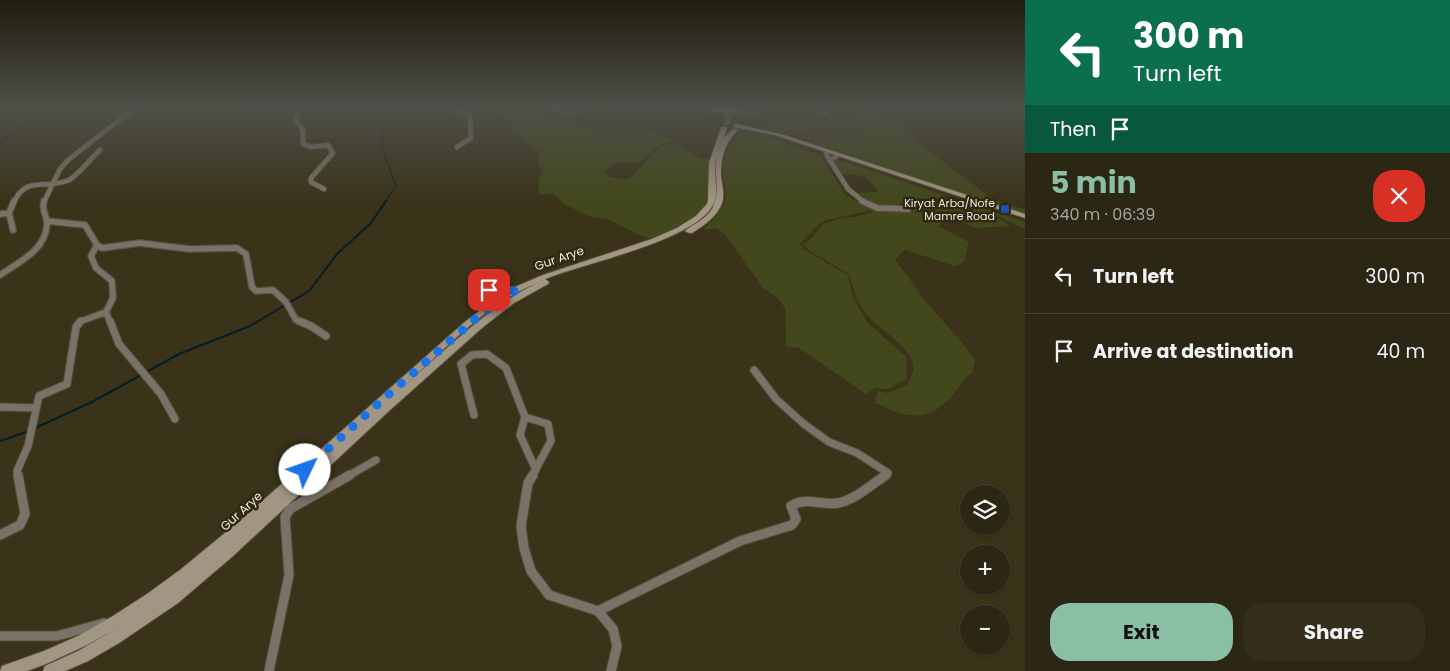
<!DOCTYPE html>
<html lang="en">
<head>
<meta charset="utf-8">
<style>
	:root { --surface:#2c2614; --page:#342e1d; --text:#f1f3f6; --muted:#a6a5a0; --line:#484334; --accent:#8abfa5 }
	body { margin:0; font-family:Poppins,sans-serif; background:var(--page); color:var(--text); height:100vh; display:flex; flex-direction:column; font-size:19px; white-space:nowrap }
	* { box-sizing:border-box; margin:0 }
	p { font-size:16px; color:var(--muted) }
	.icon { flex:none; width:28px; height:28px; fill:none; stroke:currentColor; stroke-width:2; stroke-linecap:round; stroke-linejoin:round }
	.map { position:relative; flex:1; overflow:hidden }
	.panel { display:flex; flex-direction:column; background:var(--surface); width:425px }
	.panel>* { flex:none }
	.guide { background:#0b6e4f; color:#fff; overflow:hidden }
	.tools { position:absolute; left:960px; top:485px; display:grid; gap:10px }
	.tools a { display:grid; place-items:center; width:50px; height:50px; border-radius:50%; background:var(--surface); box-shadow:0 1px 4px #0004,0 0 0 1px var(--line); font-size:25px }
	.pin { position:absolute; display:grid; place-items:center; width:42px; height:42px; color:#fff; margin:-21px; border-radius:10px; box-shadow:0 2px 8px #0006 }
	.me { position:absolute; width:55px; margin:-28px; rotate:48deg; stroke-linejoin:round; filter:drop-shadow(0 0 4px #0008) }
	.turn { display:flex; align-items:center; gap:18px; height:105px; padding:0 25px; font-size:22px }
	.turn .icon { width:65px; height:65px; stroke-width:2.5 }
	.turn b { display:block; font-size:35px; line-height:42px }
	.then { display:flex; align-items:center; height:48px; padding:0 25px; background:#0003; gap:10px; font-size:19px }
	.round { display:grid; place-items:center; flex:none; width:52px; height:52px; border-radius:20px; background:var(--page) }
	.head { display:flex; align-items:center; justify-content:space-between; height:85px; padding:0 25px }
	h1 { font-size:30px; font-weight:700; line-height:38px; color:var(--accent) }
	.button { display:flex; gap:10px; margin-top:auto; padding:10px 25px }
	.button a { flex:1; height:58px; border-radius:20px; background:var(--accent); color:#111; font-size:20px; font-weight:700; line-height:58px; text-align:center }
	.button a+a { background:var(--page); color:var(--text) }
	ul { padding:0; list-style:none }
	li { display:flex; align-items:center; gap:15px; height:75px; padding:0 25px; border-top:1px solid var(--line) }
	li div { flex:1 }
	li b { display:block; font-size:19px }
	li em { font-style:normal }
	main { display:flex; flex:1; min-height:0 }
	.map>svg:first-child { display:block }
	.built { fill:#443a1a }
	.green { fill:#42471c }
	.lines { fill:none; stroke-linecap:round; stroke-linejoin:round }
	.stream-far1 { stroke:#051e28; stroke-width:1 }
	.stream { stroke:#051e28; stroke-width:2 }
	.minor-far3-casing { stroke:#575039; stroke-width:6 }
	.minor-far2-casing { stroke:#575039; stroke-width:8 }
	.minor-far1-casing { stroke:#575039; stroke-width:9 }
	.minor-casing { stroke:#575039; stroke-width:11 }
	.tertiary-casing { stroke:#575039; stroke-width:2 }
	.secondary-casing { stroke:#575039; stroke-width:2 }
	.minor-far3 { stroke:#7a7268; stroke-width:4.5 }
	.minor-far2 { stroke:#7a7268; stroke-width:5.5 }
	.minor-far1 { stroke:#7a7268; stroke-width:7 }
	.minor { stroke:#7a7268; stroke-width:9 }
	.tertiary { fill:#7a7268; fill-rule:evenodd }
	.secondary { fill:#a19584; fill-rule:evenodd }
	.route { stroke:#1a73e8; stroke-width:9; stroke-dasharray:0 16.2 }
	.transit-dot { fill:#1a4fb4; stroke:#302810; stroke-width:2 }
	.labels { text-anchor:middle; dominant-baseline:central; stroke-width:5; stroke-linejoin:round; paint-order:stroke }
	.far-poi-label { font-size:11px; fill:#efeadc; stroke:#302810; text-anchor:end }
	.street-label { font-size:12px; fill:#efeadc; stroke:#302810 }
</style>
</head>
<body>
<main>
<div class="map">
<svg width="1025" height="671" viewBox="0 0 1025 671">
	<rect width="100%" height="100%" fill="#3a331a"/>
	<path class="built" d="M774 107H810L827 116 834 133 821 136 808 141 794 137 807 130 804 125 790 117 782 119 767 111Z
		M812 107H846L861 116H828Z"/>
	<path class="green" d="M484 107H525L570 124 603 130 654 131 676 143C651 142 655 154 638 162 625 167 620 156 605 172L608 176C614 177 622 180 627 179 638 176 649 151 664 146 681 139 693 160 710 159 705 170 710 178 710 189 711 218 675 230 653 240L637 234 608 219 591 217 574 209 563 203 554 194H539L538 182 542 171 538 161 540 153 512 131 510 120 488 110 466 109Z
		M847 107C862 107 902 120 911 132 914 135 915 138 918 142L991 198 1004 204 1025 209V214L810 143 822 136 835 134V131L860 133 853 118 864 116Z
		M828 117 853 120 857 132 832 129Z
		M791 118 803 126 805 130 794 136 760 127 779 124 776 120Z
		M742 132 762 135 821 156 845 195 873 210 826 220 820 223 800 244 805 250 848 275 853 297 867 322 906 357 907 379 888 389 875 388 866 394 799 348 786 346 785 308 776 297 763 288 724 233 716 228 703 230C711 221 722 212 725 199 727 188 722 179 722 168 722 157 732 137 742 132Z
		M834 160H839L946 196 912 206 901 203C885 213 868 203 856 193L878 192C866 174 863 175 842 174Z
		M936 202 976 210 959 203 974 205 1023 221 1025 222V229L992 214 1011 226 975 228 962 221 943 222 938 226 969 242 964 262 955 266 905 250 895 259 926 302 965 346 975 360 972 373C960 380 961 387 952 396 926 425 906 417 875 403L878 391 888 393 907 385C909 381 912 376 913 371 918 350 879 330 868 316 857 303 853 289 849 274L810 251 803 244 811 239 823 224 842 218 854 217 875 211 899 213Z"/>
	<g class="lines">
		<path class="stream-far1" d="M379 107 377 113 383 130 382 148 396 186 385 202
			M0 143 48 107"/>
		<path class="stream" d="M33 429 92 402 179 354 250 326 309 291 337 254 371 223 386 201
			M0 441 29 431"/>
		<defs>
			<path id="minor-far3" d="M302 107 295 119 303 130V144L311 147 328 145 333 153 311 178V182L324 189
				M449 107 455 111 470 112 471 138 457 147
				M548 107C562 114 574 113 588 107
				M603 107 725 110
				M814 107 825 113
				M247 110 257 107
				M736 111 753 112 770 107
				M826 154 848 189 864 202
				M829 160 836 157
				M14 202C26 175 47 190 69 180 77 176 92 157 100 150
				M44 202 60 169 68 160 136 107"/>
			<path id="minor-far2" d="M862 201 877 208 908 209
				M9 213 13 230
				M0 214 9 213 14 201
				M47 221 85 225 97 245 102 248 140 243 189 249 237 248 246 254 252 287 256 291 273 290 286 302 296 320 302 322
				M0 275C19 262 46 250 47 224 47 214 41 212 44 201
				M106 312 110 322
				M79 322 106 312 113 298 112 281 96 268 91 256 97 245"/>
			<path id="minor-far1" d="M110 321 119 344 161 394 175 419
				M299 321 311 326 326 336
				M754 370 776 399 804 424 829 442 857 453 888 473 884 476
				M0 407 36 408
				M474 415 461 364 472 355 487 354 506 368 525 417 520 435 536 470
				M525 417 548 424 551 441 532 476
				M18 476 17 471 28 446 39 396 67 384 76 327 81 321
				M348 476 376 460"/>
			<path id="minor" d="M533 475 528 483 521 526 524 548 531 571 549 595 598 611 613 629 617 646 611 671
				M0 535 20 525 25 514 18 475
				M598 611 740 541 792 525 796 519 791 506C807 496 821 506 838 503 855 500 872 484 886 475
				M0 636H57L104 623
				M269 671 289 575 285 517 290 509 350 475"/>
			<path id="tertiary" d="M727 108 736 109 739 113 728 115 731 121 726 125 724 124 727 121 722 111Z"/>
			<path id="secondary" d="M736 124 781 134 1025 214V218L778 136 734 127V125Z
				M724 126 727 128 724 138 733 129 738 130C725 142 720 159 721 176 722 185 725 194 722 203 717 217 704 225 692 233H689L685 231C692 225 702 221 708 214 723 198 713 175 717 156 712 172 720 193 713 205 694 241 584 263 545 279L549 282 548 284 514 303 483 327 390 410 233 556 178 603 119 643 88 661 65 671H43L45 666 78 651 118 628 87 645 46 664 27 671H0L2 666 44 651 78 636 113 616 147 594 180 570 242 519 466 321 506 292H486L485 290 486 288 515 287 543 275 652 239 677 228 696 216 707 204 708 200 709 163 721 128ZM537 283C487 308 447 349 404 386 445 349 486 304 537 283Z"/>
		</defs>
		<use href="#minor-far3" class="minor-far3-casing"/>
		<use href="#minor-far2" class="minor-far2-casing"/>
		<use href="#minor-far1" class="minor-far1-casing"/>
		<use href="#minor" class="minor-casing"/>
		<use href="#tertiary" class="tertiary-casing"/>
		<use href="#secondary" class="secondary-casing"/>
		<use href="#minor-far3" class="minor-far3"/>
		<use href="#minor-far2" class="minor-far2"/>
		<use href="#minor-far1" class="minor-far1"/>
		<use href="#minor" class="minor"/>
		<use href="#tertiary" class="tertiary"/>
		<use href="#secondary" class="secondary"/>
	</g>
	<linearGradient id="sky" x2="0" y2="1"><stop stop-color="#201c0e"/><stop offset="0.53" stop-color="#4f5049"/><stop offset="1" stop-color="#4f5049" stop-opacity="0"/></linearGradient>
	<rect width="1025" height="201" fill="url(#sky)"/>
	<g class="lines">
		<path class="route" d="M305 470 389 394 481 314 519 288 505 291 489 290"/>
	</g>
	<rect class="transit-dot" x="1000" y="204" width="10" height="10" rx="2.5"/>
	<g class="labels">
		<g class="far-poi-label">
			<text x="995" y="203">Kiryat Arba/Nofe<tspan x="995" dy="13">Mamre Road</tspan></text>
		</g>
		<g class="street-label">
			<text transform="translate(559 258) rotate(-19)">Gur Arye</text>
			<text transform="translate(241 511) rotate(-42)">Gur Arye</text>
		</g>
	</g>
</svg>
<div class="tools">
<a><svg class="icon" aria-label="layers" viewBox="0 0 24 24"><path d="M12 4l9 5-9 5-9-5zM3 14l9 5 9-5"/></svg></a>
<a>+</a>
<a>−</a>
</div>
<div class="pin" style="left:489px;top:290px;background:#d93025"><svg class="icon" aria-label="arrive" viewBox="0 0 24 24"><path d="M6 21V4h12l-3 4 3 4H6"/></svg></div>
<svg class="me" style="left:305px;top:470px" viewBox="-20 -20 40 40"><circle r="19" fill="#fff"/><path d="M0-13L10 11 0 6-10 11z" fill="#1a73e8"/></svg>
</div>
<section class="panel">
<div class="guide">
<div class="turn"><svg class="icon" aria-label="left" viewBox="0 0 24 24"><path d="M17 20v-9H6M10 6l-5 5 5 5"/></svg><div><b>300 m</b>Turn left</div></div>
<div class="then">Then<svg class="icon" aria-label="arrive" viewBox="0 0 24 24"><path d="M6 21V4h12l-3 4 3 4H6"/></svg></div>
</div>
<div class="head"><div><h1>5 min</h1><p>340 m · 06:39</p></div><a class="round" style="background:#d93025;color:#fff"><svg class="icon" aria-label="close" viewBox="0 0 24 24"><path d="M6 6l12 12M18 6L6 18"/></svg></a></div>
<ul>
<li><svg class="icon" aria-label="left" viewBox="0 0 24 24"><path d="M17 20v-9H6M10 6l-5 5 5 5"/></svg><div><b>Turn left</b></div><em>300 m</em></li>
<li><svg class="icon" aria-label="arrive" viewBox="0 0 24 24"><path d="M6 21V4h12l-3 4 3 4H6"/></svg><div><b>Arrive at destination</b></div><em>40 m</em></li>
</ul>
<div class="button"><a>Exit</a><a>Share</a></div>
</section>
</main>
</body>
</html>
